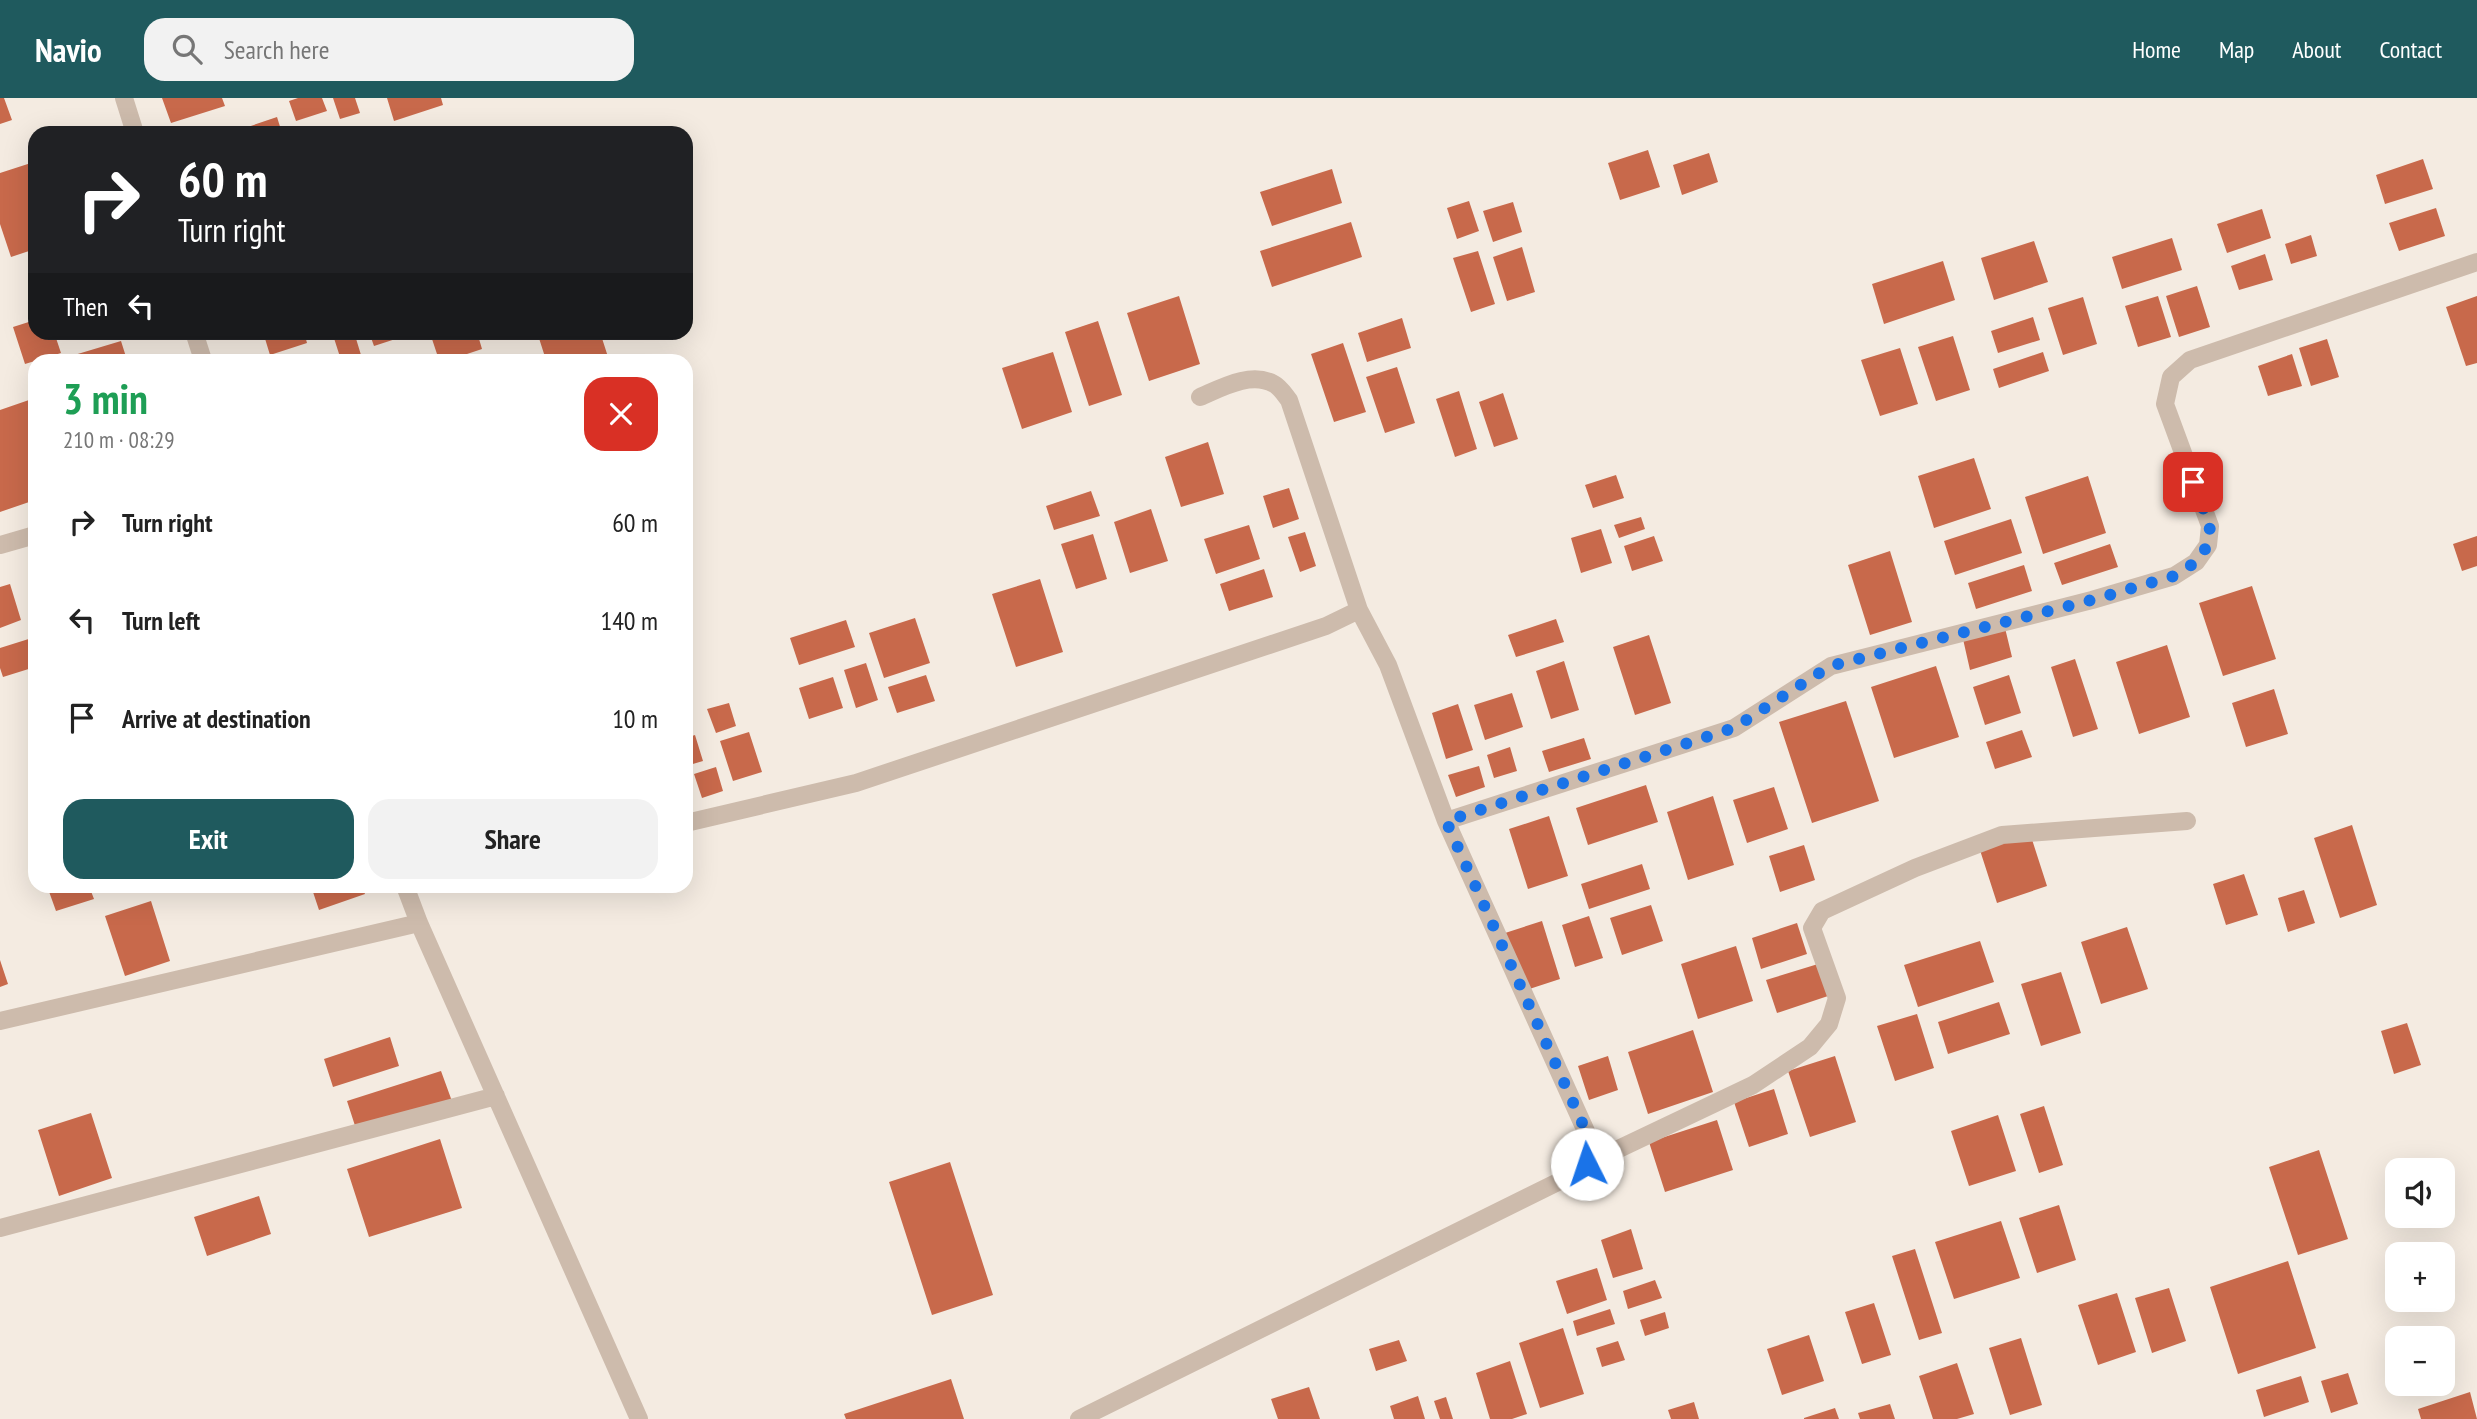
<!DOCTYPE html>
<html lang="en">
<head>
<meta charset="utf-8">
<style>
	:root { --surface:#fff; --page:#f2f2f2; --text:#222; --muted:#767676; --accent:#1f5a5e }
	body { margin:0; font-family:"PT Sans Narrow",sans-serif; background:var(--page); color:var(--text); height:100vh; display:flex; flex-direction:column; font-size:26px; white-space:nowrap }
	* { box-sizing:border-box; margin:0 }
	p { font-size:23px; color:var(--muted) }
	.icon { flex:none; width:38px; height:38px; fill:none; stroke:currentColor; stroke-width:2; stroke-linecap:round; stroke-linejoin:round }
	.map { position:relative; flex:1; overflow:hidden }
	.sheet { position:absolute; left:28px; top:256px; width:665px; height:539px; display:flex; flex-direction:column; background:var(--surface); border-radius:21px; box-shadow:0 7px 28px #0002 }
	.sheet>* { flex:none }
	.hud { position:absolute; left:28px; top:28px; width:665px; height:214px; border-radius:21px; box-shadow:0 7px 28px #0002; background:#202124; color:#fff; overflow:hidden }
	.tools { position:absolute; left:2385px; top:1060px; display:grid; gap:14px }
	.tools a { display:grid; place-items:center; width:70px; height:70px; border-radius:14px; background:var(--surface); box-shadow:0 7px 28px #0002; font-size:35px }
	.pin { position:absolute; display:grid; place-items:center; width:60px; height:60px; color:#fff; margin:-30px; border-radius:14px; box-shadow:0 4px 10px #0006 }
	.me { position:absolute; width:77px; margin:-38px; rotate:356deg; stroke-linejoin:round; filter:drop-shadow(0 0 5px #0008) }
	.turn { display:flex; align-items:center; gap:24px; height:147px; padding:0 35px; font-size:32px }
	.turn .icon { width:91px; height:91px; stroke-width:2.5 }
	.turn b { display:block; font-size:49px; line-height:60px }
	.then { display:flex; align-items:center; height:66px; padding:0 35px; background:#0003; gap:14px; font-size:26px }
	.round { display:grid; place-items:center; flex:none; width:74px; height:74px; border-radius:21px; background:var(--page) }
	.overview { display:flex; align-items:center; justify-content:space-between; height:119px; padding:0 35px }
	h1 { font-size:42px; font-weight:600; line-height:52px; color:#1e9e55 }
	.button { display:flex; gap:14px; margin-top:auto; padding:14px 35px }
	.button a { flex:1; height:80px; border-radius:21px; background:var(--accent); color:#fff; font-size:28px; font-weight:600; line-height:80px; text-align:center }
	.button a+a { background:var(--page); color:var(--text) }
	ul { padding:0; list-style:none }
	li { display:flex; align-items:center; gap:21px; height:98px; padding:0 35px }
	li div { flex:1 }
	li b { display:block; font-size:26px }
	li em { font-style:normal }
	header { display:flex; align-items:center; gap:42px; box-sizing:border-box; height:98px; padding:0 35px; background:var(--accent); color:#fff }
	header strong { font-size:33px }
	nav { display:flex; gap:38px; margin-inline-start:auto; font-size:24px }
	.search { width:490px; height:63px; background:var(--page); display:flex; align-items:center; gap:18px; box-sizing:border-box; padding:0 24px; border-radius:21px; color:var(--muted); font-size:26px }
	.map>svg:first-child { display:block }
	.building { fill:#c8694b }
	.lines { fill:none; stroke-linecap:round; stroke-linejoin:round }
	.minor { stroke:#cdbbac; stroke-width:18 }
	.route { stroke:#1a73e8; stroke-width:12; stroke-dasharray:0 21.6 }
</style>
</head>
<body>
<header>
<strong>Navio</strong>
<div class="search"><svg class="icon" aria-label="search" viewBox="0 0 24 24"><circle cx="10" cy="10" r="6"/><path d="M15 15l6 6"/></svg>Search here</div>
<nav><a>Home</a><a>Map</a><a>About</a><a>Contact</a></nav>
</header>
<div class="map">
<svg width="2477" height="1321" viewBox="0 0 2477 1321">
	<rect width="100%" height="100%" fill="#f4ebe1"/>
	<path class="building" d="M0 0H4L12 22 0 26Z
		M162 0H222L225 8 171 25Z
		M298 0H322L327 13 296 23 289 3Z
		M333 0H355L360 15 340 21Z
		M387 0H441L443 7 394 23Z
		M277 19 282 35H230Z
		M1648 52 1660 89 1620 102 1608 65Z
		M1709 55 1718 84 1682 97 1673 67Z
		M2423 61 2433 91 2385 106 2376 77Z
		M34 64 35 151 11 159 0 126V75Z
		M1332 71 1342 105 1272 128 1260 94Z
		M1469 103 1479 133 1457 141 1447 110Z
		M1513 104 1522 134 1493 144 1483 113Z
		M2436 110 2445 138 2399 153 2389 125Z
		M2262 111 2271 140 2227 155 2217 126Z
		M1351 124 1362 159 1272 189 1260 153Z
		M2311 137 2317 158 2291 166 2285 146Z
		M2172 140 2182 172 2122 191 2112 159Z
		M2034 143 2048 184 1994 202 1981 160Z
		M1522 149 1535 194 1507 203 1493 159Z
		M1478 153 1495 206 1471 214 1453 160Z
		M2265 156 2273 182 2239 192 2231 168Z
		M1943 163 1955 202 1884 226 1872 186Z
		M2197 188 2210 229 2179 239 2166 198Z
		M1179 198 1200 266 1149 283 1127 215Z
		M2158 198 2171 239 2138 249 2125 208Z
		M2477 198V265L2466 268 2446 209Z
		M2083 199 2097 246 2063 257 2048 210Z
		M2033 219 2040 242 1998 255 1991 233Z
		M1402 220 1411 250 1367 264 1358 235Z
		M35 222V234H54L61 255 25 266 13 229Z
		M1098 223 1122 297 1089 308 1065 234Z
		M263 234H304L307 245 270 257Z
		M332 234H354L361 257 341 262Z
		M369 234H414V235L374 248Z
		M477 234 482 251 449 262H439L430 235Z
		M537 234H600L609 262H546Z
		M1953 238 1970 292 1936 303 1918 249Z
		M2327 241 2339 279 2311 288 2299 250Z
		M121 243 127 262H73L71 258Z
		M1343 245 1366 314 1334 324 1311 256Z
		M1900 250 1918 306 1880 318 1861 262Z
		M1053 254 1072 314 1022 331 1002 270Z
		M2043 254 2049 273 1999 290 1993 271Z
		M2292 256 2302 288 2268 298 2258 268Z
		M1397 269 1415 325 1385 335 1366 279Z
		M1459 293 1477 351 1455 359 1436 301Z
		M1503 295 1518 341 1494 349 1479 304Z
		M29 302 35 321V402L0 414V312Z
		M1208 344 1224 396 1181 409 1165 359Z
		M1974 360 1991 411 1934 430 1918 378Z
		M1616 377 1624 400 1593 410 1585 387Z
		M2088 378 2106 435 2043 456 2025 399Z
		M1289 390 1299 421 1273 430 1263 398Z
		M1091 393 1100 418 1054 432 1046 408Z
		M1151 411 1168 463 1130 475 1114 424Z
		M1641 419 1645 431 1619 440 1614 427Z
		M2011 421 2022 455 1955 477 1944 443Z
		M1249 427 1260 461 1216 476 1204 441Z
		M1601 431 1612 465 1581 475 1571 440Z
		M1305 434 1316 468 1300 474 1288 439Z
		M1093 436 1107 481 1076 491 1061 446Z
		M1654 438 1663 463 1632 473 1624 448Z
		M2477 438V468L2462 473 2453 446Z
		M2110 446 2118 469 2062 487 2054 465Z
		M1890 453 1912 524 1870 537 1848 467Z
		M2024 467 2032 493 1976 511 1968 485Z
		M1264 471 1273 499 1229 513 1220 486Z
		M1040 481 1063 554 1016 569 992 496Z
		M10 486 21 522 0 530V489Z
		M2252 488 2276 561 2223 578 2199 505Z
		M915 520 930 565 884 580 869 535Z
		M1556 521 1564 544 1516 559 1508 537Z
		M846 522 855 549 799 567 790 540Z
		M2005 530 2012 559 1970 572 1963 541Z
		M1649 537 1671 605 1635 617 1613 549Z
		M35 539V569L3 579 0 570V550Z
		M2167 547 2190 619 2139 636 2116 564Z
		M2075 561 2098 631 2073 639 2051 569Z
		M1564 563 1579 612 1551 621 1536 573Z
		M866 565 878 602 856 610 844 572Z
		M1936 568 1959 639 1894 660 1871 589Z
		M926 577 935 603 897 615 888 589Z
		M2009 577 2021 615 1985 627 1973 589Z
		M833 579 843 610 809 621 799 590Z
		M2274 591 2288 636 2246 649 2232 605Z
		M1512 595 1523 629 1485 642 1474 607Z
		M1846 603 1879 703 1812 725 1779 624Z
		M729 605 736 628 716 635 707 611Z
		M1458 606 1473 652 1446 661 1432 615Z
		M2022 632 2032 659 1995 671 1986 644Z
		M749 634 762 674 733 683 720 643Z
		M695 637 703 663 686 668V640Z
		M1584 640 1591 661 1549 674 1542 653Z
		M1510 649 1517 673 1494 680 1487 657Z
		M1479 668 1485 689 1456 699 1448 677Z
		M716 669 723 693 702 700 694 676Z
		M1646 687 1658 724 1588 747 1576 710Z
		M1774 689 1788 731 1747 745 1733 702Z
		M1713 698 1734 767 1688 782 1667 714Z
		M1549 718 1568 778 1528 791 1509 731Z
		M2352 727 2377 807 2340 820 2314 740Z
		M2028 729 2047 788 1997 805 1978 746Z
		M1804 747 1815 782 1780 794 1769 758Z
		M1642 766 1650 791 1589 811 1581 786Z
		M2244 776 2258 817 2226 827 2213 786Z
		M47 788H89L94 801 56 813Z
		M311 788H362L365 796 319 812Z
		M2304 792 2315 825 2288 834 2278 800Z
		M151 803 170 863 125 878 105 818Z
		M1651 807 1663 843 1622 857 1610 820Z
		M1589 818 1603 860 1575 869 1562 827Z
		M1542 823 1560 881 1520 894 1502 836Z
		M1797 825 1807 856 1761 871 1752 840Z
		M2127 829 2148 891 2101 906 2081 844Z
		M1980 843 1994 884 1918 909 1904 867Z
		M1736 848 1753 903 1698 921 1681 866Z
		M0 862 8 886 0 889Z
		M1818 866 1828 898 1777 915 1766 882Z
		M2061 874 2081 935 2041 948 2021 886Z
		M1999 904 2010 936 1948 956 1938 924Z
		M1917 916 1934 970 1895 983 1877 928Z
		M2407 925 2421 967 2394 976 2381 933Z
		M1693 932 1713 994 1648 1016 1628 954Z
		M390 939 399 968 333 989 324 961Z
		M1608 958 1618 992 1589 1002 1578 968Z
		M1835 958 1856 1024 1810 1039 1788 973Z
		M441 973 453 1006 358 1037 347 1003Z
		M1774 991 1788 1036 1749 1049 1734 1004Z
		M2044 1008 2063 1067 2039 1075 2020 1016Z
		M91 1015 112 1080 59 1098 38 1032Z
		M1998 1017 2016 1073 1969 1088 1951 1033Z
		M1717 1022 1733 1072 1665 1094 1649 1044Z
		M440 1041 462 1110 369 1139 347 1071Z
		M2319 1052 2348 1141 2298 1157 2269 1069Z
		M950 1064 993 1197 932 1217 889 1084Z
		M259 1098 271 1136 207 1158 194 1119Z
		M2059 1107 2076 1162 2037 1175 2019 1120Z
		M2001 1123 2020 1180 1954 1201 1935 1144Z
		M1631 1131 1643 1171 1613 1180 1601 1142Z
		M1915 1151 1942 1235 1919 1242 1892 1158Z
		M2288 1163 2316 1250 2238 1276 2210 1189Z
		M1597 1170 1607 1202 1567 1216 1556 1183Z
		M1655 1182 1662 1200 1628 1211 1623 1193Z
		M2169 1190 2186 1243 2152 1255 2135 1200Z
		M2117 1195 2136 1254 2098 1267 2078 1207Z
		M1874 1205 1891 1257 1862 1266 1845 1214Z
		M1610 1211 1615 1226 1577 1238 1573 1223Z
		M1665 1214 1669 1230 1645 1238 1640 1222Z
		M1563 1230 1584 1296 1540 1310 1519 1245Z
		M1809 1237 1824 1283 1782 1297 1767 1251Z
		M2021 1240 2042 1307 2010 1317 1989 1250Z
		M1399 1242 1407 1263 1376 1273 1369 1251Z
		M1618 1243 1625 1262 1602 1269 1596 1250Z
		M1510 1263 1527 1316 1512 1321H1490L1476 1275Z
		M1957 1265 1974 1316 1957 1321H1933L1919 1278Z
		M2348 1275 2358 1306 2331 1315 2321 1283Z
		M2301 1278 2309 1304 2264 1319 2256 1292Z
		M951 1281 964 1321H846L844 1316Z
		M1309 1289 1320 1321H1278L1271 1301Z
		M2470 1294 2477 1321H2421L2418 1311Z
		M1418 1298 1425 1321H1394L1390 1308Z
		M1446 1299 1453 1321H1440L1434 1303Z
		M1694 1304 1699 1321H1671L1668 1312Z
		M1890 1306 1895 1321H1860L1858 1315Z
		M1835 1310 1839 1321H1804V1320Z"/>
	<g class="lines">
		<path class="minor" d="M124 0 135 35
			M194 234 203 262
			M1200 299C1221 290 1251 273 1274 286 1280 289 1285 297 1289 302L1359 512
			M0 447 35 437
			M1446 723 1734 630 1831 568 2092 502 2174 478 2196 464 2208 447 2210 428 2165 306 2171 279 2190 262 2477 164
			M686 725 856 685 1326 528 1359 512 1388 567 1446 723 1589 1040 1587 1066 1564 1081 1079 1321
			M405 788 419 825 639 1321
			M0 923 419 825
			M1587 1066 1753 987 1810 949 1829 926 1837 900 1812 830 1822 813 1915 770 2002 737 2187 723
			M0 1130 496 998"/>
	</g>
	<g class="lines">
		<path class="route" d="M1587 1066 1589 1040 1446 723 1734 630 1830 568 2092 502 2174 478 2196 464 2208 447 2210 428 2193 384"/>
	</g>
</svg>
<div class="tools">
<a><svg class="icon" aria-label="sound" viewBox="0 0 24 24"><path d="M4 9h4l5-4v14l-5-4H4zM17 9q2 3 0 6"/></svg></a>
<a>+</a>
<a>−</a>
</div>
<div class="pin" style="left:2193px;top:384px;background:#d93025"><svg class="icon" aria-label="arrive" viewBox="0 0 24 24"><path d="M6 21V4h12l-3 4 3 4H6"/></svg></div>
<svg class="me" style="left:1587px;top:1066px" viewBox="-20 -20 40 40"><circle r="19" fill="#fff"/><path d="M0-13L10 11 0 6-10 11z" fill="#1a73e8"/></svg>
<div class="hud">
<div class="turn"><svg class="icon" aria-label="right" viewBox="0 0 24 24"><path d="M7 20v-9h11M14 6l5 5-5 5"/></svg><div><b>60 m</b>Turn right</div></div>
<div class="then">Then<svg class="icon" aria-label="left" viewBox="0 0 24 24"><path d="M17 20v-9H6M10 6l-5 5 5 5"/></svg></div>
</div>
<section class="sheet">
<div class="overview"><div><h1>3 min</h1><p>210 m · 08:29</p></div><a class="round" style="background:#d93025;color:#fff"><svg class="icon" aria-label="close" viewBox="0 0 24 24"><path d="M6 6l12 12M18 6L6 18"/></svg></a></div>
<ul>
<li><svg class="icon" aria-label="right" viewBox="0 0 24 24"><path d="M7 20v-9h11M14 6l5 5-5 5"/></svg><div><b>Turn right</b></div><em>60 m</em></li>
<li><svg class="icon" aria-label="left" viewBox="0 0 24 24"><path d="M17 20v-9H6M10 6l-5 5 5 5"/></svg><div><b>Turn left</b></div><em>140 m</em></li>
<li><svg class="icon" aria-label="arrive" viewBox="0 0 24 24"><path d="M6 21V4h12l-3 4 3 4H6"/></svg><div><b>Arrive at destination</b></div><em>10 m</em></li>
</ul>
<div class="button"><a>Exit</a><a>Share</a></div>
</section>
</div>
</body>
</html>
